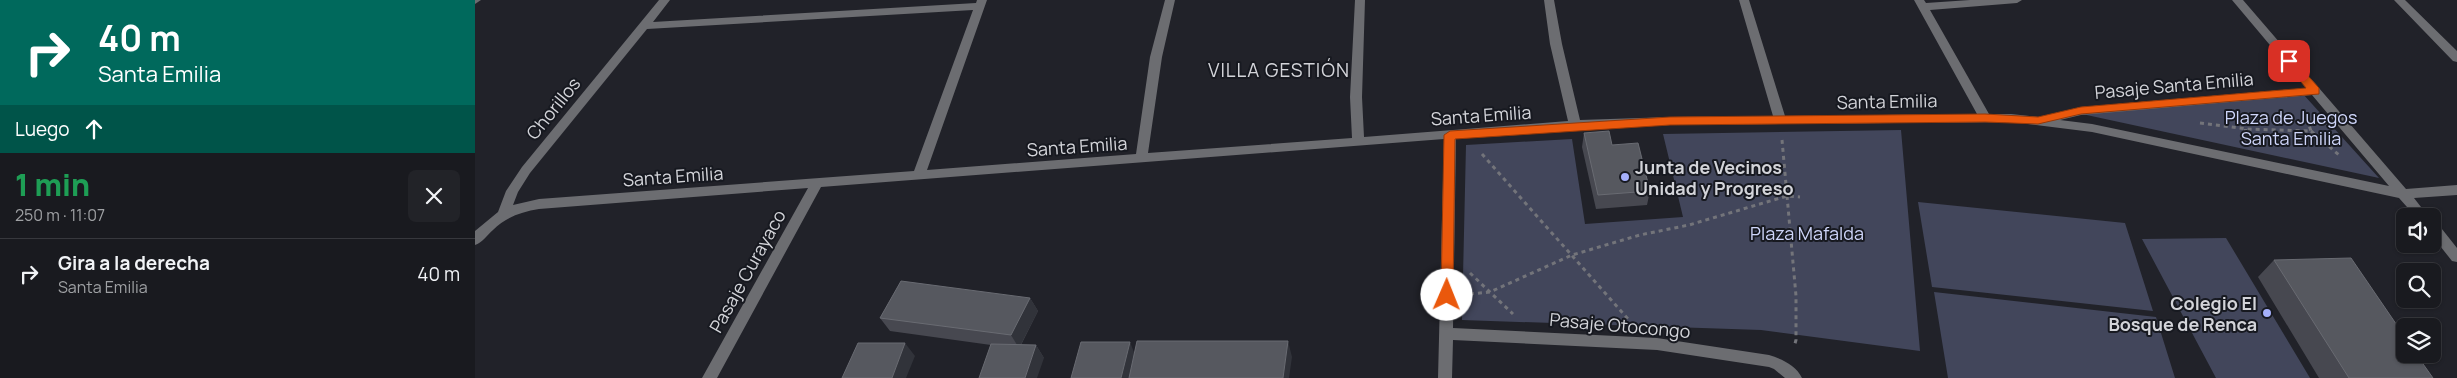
<!DOCTYPE html>
<html lang="es">
<head>
<meta charset="utf-8">
<style>
	:root { --surface:#191a1f; --page:#222328; --text:#f1f3f6; --muted:#9fa1a4; --line:#37383d }
	body { margin:0; font-family:Manrope,sans-serif; background:var(--page); color:var(--text); height:100vh; display:flex; flex-direction:column; font-size:19px; white-space:nowrap }
	* { box-sizing:border-box; margin:0 }
	p { font-size:16px; color:var(--muted) }
	.icon { flex:none; width:28px; height:28px; fill:none; stroke:currentColor; stroke-width:2; stroke-linecap:round; stroke-linejoin:round }
	.map { position:relative; flex:1; overflow:hidden }
	.details { display:flex; flex-direction:column; background:var(--surface); width:475px }
	.details>* { flex:none }
	.top-card { background:#00695c; color:#fff; overflow:hidden }
	.tools { position:absolute; left:1921px; top:208px; display:grid; gap:10px }
	.tools a { display:grid; place-items:center; width:45px; height:45px; border-radius:8px; background:var(--surface); box-shadow:0 1px 4px #0004,0 0 0 1px var(--line); font-size:25px }
	.pin { position:absolute; display:grid; place-items:center; width:42px; height:42px; color:#fff; margin:-21px; border-radius:10px; box-shadow:0 2px 8px #0006 }
	.me { position:absolute; width:55px; margin:-28px; rotate:1deg; stroke-linejoin:round; filter:drop-shadow(0 0 4px #0008) }
	.turn { display:flex; align-items:center; gap:18px; height:105px; padding:0 15px; font-size:22px }
	.turn .icon { width:65px; height:65px; stroke-width:2.5 }
	.turn b { display:block; font-size:35px; line-height:42px }
	.then { display:flex; align-items:center; height:48px; padding:0 15px; background:#0003; gap:10px; font-size:19px }
	.round { display:grid; place-items:center; flex:none; width:52px; height:52px; border-radius:8px; background:var(--page) }
	.headline { display:flex; align-items:center; justify-content:space-between; height:85px; padding:0 15px }
	h1 { font-size:30px; font-weight:800; line-height:38px; color:#1e9e55 }
	ul { padding:0; list-style:none }
	li { display:flex; align-items:center; gap:15px; height:70px; padding:0 15px; border-top:1px solid var(--line) }
	li div { flex:1 }
	li b { display:block; font-size:19px }
	li em { font-style:normal }
	main { display:flex; flex:1; min-height:0 }
	.map>svg:first-child { display:block }
	.green { fill:#42465b }
	.lines { fill:none; stroke-linecap:round; stroke-linejoin:round }
	.path { stroke:#73747a; stroke-width:3; stroke-dasharray:4 4; stroke-linecap:butt }
	.minor { fill:#6c6d71; fill-rule:evenodd }
	.wall { fill:#474850 }
	.shaded-wall { fill:#31333a }
	.building { fill:#56585f; stroke:#696b72 }
	.route { fill:#ea580c; stroke:#983908 }
	.poi-dot { fill:#a6b1fc; stroke:#171920; stroke-width:2 }
	.labels { text-anchor:middle; dominant-baseline:central; stroke-width:4; stroke-linejoin:round; paint-order:stroke }
	.street-label { font-size:18px; fill:#d3d4d9; stroke:#171920 }
	.park-label { font-size:18px; fill:#cfd6fa; stroke:#171920 }
	.poi-label { font-size:18px; font-weight:bold; fill:#d3d4d9; stroke:#171920; text-anchor:start }
	.neighbourhood-label { font-size:19px; letter-spacing:1px; fill:#d3d4d9; stroke:#171920 }
</style>
</head>
<body>
<main>
<section class="details">
<div class="top-card">
<div class="turn"><svg class="icon" aria-label="right" viewBox="0 0 24 24"><path d="M7 20v-9h11M14 6l5 5-5 5"/></svg><div><b>40 m</b>Santa Emilia</div></div>
<div class="then">Luego<svg class="icon" aria-label="ahead" viewBox="0 0 24 24"><path d="M12 20V5M6 11l6-6 6 6"/></svg></div>
</div>
<div class="headline"><div><h1>1 min</h1><p>250 m · 11:07</p></div><a class="round"><svg class="icon" aria-label="close" viewBox="0 0 24 24"><path d="M6 6l12 12M18 6L6 18"/></svg></a></div>
<ul>
<li><svg class="icon" aria-label="right" viewBox="0 0 24 24"><path d="M7 20v-9h11M14 6l5 5-5 5"/></svg><div><b>Gira a la derecha</b><p>Santa Emilia</p></div><em>40 m</em></li>
</ul>
</section>
<div class="map">
<svg width="1982" height="378" viewBox="0 0 1982 378">
	<rect width="100%" height="100%" fill="#212229"/>
	<path class="green" d="M1828 94 1904 178 1607 114Z
		M1426 130 1445 351 1286 330 987 320 991 145 1097 139 1110 224 1208 217 1188 134Z
		M1443 202 1650 223 1678 311 1457 287Z
		M1751 238 1835 378H1741L1667 239Z
		M1459 292 1681 317 1700 378H1473Z"/>
	<g class="lines">
		<path class="path" d="M1725 123 1772 129 1836 131 1830 114
			M1836 131 1864 155
			M1307 140 1321 296V340L1319 347
			M1770 141 1771 117
			M1007 154 1153 319
			M995 273 1038 314
			M995 294 1015 292 1097 255 1165 235 1214 225 1312 196 1325 197"/>
		<path class="minor" d="M0 0H6L0 4Z
			M184 0H195L178 22 501 3 502 0H512L452 170 661 154 675 57 690 0H700L687 57 673 153 877 138 875 97 880 0H890L887 97 889 137 1093 121 1075 44 1069 0H1079L1087 44 1105 120 1195 117 1298 116 1264 0H1274L1310 116 1502 114 1439 0H1449L1451 3 1495 0H1547L1542 3 1455 10 1514 114H1536L1564 117 1606 107 1831 88 1757 0H1768L1931 189 1982 185V195L1939 198 1953 216H1940L1924 198 1617 132 1536 122 1195 125 1100 129 981 138 978 328 1182 338 1294 355C1307 359 1321 365 1327 378H1310L1299 369 1294 367 1182 350 978 340 977 378H963L969 139 346 187 242 378H227L333 188 64 209C46 212 31 217 18 230 12 235 7 243 0 245V231L23 212 31 191 47 167ZM498 10 439 171 64 199 38 205 43 192 55 173 172 29ZM1837 95 1914 186 1617 124 1585 120 1606 115Z
			M1919 0H1930L1982 51V62L1978 61Z
			M1958 223 1963 224 1982 248V262L1977 261 1958 237Z"/>
	</g>
	<path class="wall" d="M1109 133 1137 145 1175 191 1172 205 1121 209 1107 147Z
		M1799 260 1958 378H1844L1783 277Z
		M555 298 563 311 546 345H561L569 358 516 345 415 331 405 318Z"/>
	<path class="shaded-wall" d="M555 298 563 311 544 348 536 335Z
		M813 341 817 357 814 378H808Z
		M655 342 660 355 655 378H646Z
		M430 343 440 356 431 378H417Z
		M561 345 569 358 562 378H550Z"/>
	<path class="building" d="M1134 131 1137 145 1163 143 1175 191 1123 195 1109 133Z
		M1876 258 1930 337V354H1941L1958 378H1874L1799 260Z
		M426 281 555 298 536 335 405 318Z
		M662 341H813L808 378H654Z
		M606 342H655L646 378H596Z
		M383 343H430L417 378H367Z
		M516 344 561 345 550 378H504Z"/>
	<path class="route" d="M1814 57 1817 58 1844 88V94L1606 114 1563 124 1510 122 1195 125 980 139 978 295 972 300 966 295 969 135 975 131 1195 117 1510 114 1563 117 1606 107 1831 88 1809 61Z"/>
	<g class="poi-dot">
		<circle cx="1150" cy="177" r="5"/>
		<circle cx="1792" cy="313" r="5"/>
	</g>
	<g class="labels">
		<g class="street-label">
			<text transform="translate(1699 85) rotate(-5)">Pasaje Santa Emilia</text>
			<text transform="translate(1412 101) rotate(-1)">Santa Emilia</text>
			<text transform="translate(78 108) rotate(-51)">Chorillos</text>
			<text transform="translate(1006 115) rotate(-4)">Santa Emilia</text>
			<text transform="translate(602 146) rotate(-4)">Santa Emilia</text>
			<text transform="translate(198 176) rotate(-4)">Santa Emilia</text>
			<text transform="translate(272 271) rotate(-61)">Pasaje Curayaco</text>
			<text transform="translate(1145 325) rotate(5)">Pasaje Otocongo</text>
		</g>
		<g class="park-label">
			<text x="1816" y="117">Plaza de Juegos<tspan x="1816" dy="21">Santa Emilia</tspan></text>
			<text x="1332" y="233">Plaza Mafalda</text>
		</g>
		<g class="poi-label">
			<text x="1160" y="167">Junta de Vecinos<tspan x="1160" dy="21">Unidad y Progreso</tspan></text>
			<text x="1782" y="303" text-anchor="end">Colegio El<tspan x="1782" dy="21">Bosque de Renca</tspan></text>
		</g>
		<g class="neighbourhood-label">
			<text x="804" y="70">VILLA GESTIÓN</text>
		</g>
	</g>
</svg>
<div class="tools">
<a><svg class="icon" aria-label="sound" viewBox="0 0 24 24"><path d="M4 9h4l5-4v14l-5-4H4zM17 9q2 3 0 6"/></svg></a>
<a><svg class="icon" aria-label="search" viewBox="0 0 24 24"><circle cx="10" cy="10" r="6"/><path d="M15 15l6 6"/></svg></a>
<a><svg class="icon" aria-label="layers" viewBox="0 0 24 24"><path d="M12 4l9 5-9 5-9-5zM3 14l9 5 9-5"/></svg></a>
</div>
<div class="pin" style="left:1814px;top:61px;background:#d93025"><svg class="icon" aria-label="arrive" viewBox="0 0 24 24"><path d="M6 21V4h12l-3 4 3 4H6"/></svg></div>
<svg class="me" style="left:972px;top:295px" viewBox="-20 -20 40 40"><circle r="19" fill="#fff"/><path d="M0-13L10 11 0 6-10 11z" fill="#ea580c"/></svg>
</div>
</main>
</body>
</html>
